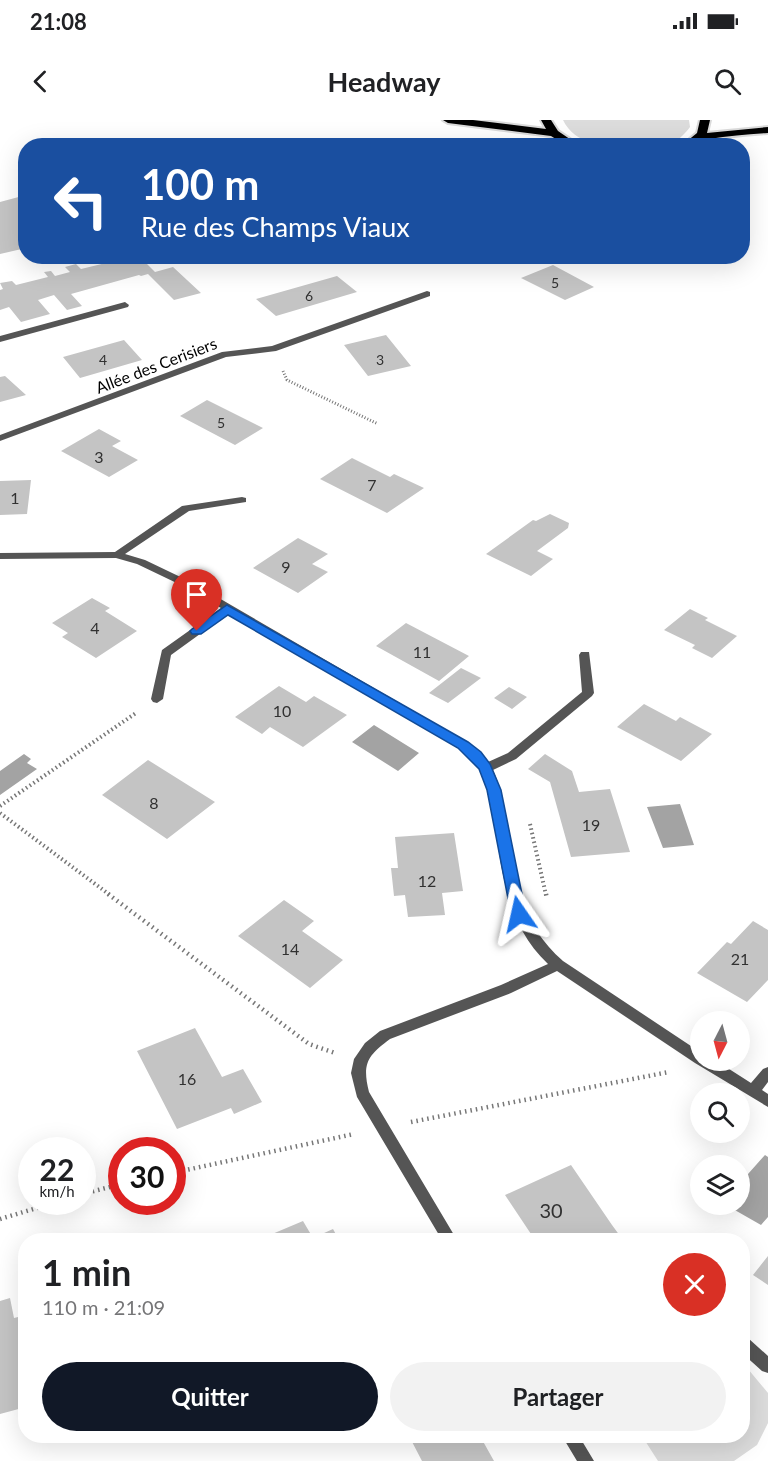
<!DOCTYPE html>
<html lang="fr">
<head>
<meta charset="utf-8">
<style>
	:root { --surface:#fff; --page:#f2f2f2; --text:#202124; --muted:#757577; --accent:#111827 }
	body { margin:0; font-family:Lato,sans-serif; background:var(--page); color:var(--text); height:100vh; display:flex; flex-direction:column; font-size:22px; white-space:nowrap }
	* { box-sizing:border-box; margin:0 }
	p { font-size:20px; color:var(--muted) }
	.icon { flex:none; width:33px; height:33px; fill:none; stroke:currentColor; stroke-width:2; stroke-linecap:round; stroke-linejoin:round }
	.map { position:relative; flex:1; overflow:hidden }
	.details { position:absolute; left:18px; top:1113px; width:732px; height:210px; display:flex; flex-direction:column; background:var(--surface); border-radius:24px; box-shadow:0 6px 24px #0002 }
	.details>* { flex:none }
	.top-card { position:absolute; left:18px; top:18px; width:732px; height:126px; border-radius:24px; box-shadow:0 6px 24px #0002; background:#1a4fa0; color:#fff; overflow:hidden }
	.needle { width:39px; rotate:186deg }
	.controls { position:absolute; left:690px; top:891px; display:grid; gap:12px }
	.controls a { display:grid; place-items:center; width:60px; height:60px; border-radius:50%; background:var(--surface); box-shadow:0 6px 24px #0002; font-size:30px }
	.speed { position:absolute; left:18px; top:1017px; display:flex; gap:12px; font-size:30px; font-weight:700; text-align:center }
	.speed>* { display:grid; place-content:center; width:78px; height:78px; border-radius:50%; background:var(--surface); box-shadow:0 6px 24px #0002; line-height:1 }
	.speed small { font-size:15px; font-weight:400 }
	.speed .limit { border:9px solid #d22; background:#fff; color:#111 }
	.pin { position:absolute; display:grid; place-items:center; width:51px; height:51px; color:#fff; margin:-62px -26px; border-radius:50% 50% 50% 0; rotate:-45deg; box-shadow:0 0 6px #0007 }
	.pin .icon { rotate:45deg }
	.me { position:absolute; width:66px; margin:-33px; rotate:349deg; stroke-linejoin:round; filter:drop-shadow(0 0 4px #0008) }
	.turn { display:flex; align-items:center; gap:21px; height:126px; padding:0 24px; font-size:27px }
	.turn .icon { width:78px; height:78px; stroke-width:2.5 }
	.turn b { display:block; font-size:42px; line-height:51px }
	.round { display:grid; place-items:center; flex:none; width:63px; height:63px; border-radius:32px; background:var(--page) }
	.head { display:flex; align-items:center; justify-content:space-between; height:102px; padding:0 24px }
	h1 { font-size:36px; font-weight:700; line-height:45px }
	.button { display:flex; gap:12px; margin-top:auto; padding:12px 24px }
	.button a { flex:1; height:69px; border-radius:36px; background:var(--accent); color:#fff; font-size:24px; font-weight:700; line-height:69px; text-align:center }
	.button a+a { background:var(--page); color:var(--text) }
	.status { display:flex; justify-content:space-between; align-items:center; height:42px; padding:0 30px; background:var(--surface); direction:ltr }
	.status svg { height:16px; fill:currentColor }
	header { display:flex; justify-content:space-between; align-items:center; height:78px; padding:0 24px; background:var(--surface); font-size:27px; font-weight:700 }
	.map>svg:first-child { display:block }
	.green { fill:#dcdcdc }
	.water { fill:#a3a3a3 }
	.building { fill:#c4c4c4 }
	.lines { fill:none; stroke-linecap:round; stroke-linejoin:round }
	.trunk-casing { stroke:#dbdbdb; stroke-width:4 }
	.path-far2 { stroke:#777; stroke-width:3; stroke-dasharray:1 2; stroke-linecap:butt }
	.path-far1 { stroke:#777; stroke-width:4; stroke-dasharray:1.5 3; stroke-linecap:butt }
	.path { stroke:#777; stroke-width:4.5; stroke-dasharray:1.5 4; stroke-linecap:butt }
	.service { fill:#555; fill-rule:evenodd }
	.minor { fill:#555; fill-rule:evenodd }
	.trunk { fill:#000; fill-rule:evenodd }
	.route { fill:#1a73e8; stroke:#114b97; stroke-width:1.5 }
	.labels { text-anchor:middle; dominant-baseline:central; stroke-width:4.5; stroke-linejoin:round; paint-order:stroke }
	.far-number-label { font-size:14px; fill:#313131 }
	.far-street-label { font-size:16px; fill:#000; stroke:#fff }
	.number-label { font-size:16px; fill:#313131 }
	.near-number-label { font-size:20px; fill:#313131 }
</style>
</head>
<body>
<div class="status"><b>21:08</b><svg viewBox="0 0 49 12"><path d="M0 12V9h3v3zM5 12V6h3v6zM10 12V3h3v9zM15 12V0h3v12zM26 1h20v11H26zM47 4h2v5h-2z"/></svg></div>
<header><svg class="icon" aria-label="back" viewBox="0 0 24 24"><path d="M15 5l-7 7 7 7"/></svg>Headway<svg class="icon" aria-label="search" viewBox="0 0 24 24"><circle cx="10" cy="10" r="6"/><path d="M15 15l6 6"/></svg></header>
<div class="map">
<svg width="768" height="1341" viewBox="0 0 768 1341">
	<rect width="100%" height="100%" fill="#fff"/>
	<path class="green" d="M563 0H689L690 7C684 15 678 21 668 24 657 27 645 26 634 26 609 26 576 27 563 0Z
		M743 1243 768 1273V1303L757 1325 734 1341H658L642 1316H742Z"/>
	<path class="water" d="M374 605 419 633 398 651 352 622Z
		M24 634 31 639 27 643 37 649 0 675V651Z
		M680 684 694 725 663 728 647 687Z
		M765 1035 768 1037V1097L761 1105 726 1085 740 1084V1063Z"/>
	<path class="building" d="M26 75V128L0 134V82Z
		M108 136H139L155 152 173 147 201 173 174 180 148 154 141 156 139 155 71 174 82 186 67 190 54 175 38 180 50 194 21 202 9 187 0 190V170L3 169 0 163 12 161 16 165 48 157 44 152 51 151 55 156 70 152 65 147 76 144 81 149 110 142 105 137Z
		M553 145 594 167 565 180 521 158Z
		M337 156 357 172 276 196 256 179Z
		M386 215 411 246 368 256 344 225Z
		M124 220 142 240 80 258 63 237Z
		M5 256 26 275 0 282V257Z
		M207 280 263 308 235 325 180 296Z
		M99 309 121 321 112 326 138 340 109 357 61 331Z
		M352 338 390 357 394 354 424 368 387 393 320 359Z
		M31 360 27 394 0 395V361Z
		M550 394 569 403 568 408 537 431 553 439 531 456 486 434 533 400 536 401Z
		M298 418 328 434 312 444 328 452 298 473 253 448Z
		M92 478 110 488 105 491 137 511 96 538 62 517 68 513 52 503Z
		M690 489 708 498 705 500 737 516 712 538 692 528 695 525 664 510Z
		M406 503 469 536 439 561 376 526Z
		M461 548 481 558 448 583 429 573Z
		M279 566 306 582 314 576 347 595 303 627 270 607 262 614 235 597Z
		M509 567 527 577 512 589 494 578Z
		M644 584 676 601 680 597 712 614 681 641 617 607Z
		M545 634 572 651 579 672 610 669 630 732 571 737 550 662 528 649Z
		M148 640 215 682 167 719 102 675Z
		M454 713 463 771 442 773 445 795 408 797 405 775 394 776 391 748H398L395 717Z
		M284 780 314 801 302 811 343 840 310 868 238 816Z
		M753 801 768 810V860L747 882 697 853 727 822 731 824Z
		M195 908 222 957 243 949 262 982 234 994 231 988 177 1009 137 931Z
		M571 1045 612 1105 623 1120H535L505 1075Z
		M303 1101 313 1118 333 1109 339 1120H258Z
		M768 1136V1165L753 1155Z
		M10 1178 14 1198 26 1195V1287L0 1294V1181Z
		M409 1316H480L494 1341H422Z"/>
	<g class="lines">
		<defs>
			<path id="trunk" d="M443 0H473L546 9 541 0H551L558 11 580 26H567L551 16 448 3Z
				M700 0H710L707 13 768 7V13C748 14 729 16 709 19 698 21 692 26 681 26L697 13Z"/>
		</defs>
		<use href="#trunk" class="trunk-casing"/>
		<path class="path-far2" d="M283 251 287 260 378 304"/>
		<path class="path-far1" d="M0 686 136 593
			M0 693 110 775
			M530 704 546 775"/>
		<path class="path" d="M108 774 309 924 335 933
			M546 774 547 779
			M411 1002 669 952
			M172 1053 354 1014
			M82 1074 122 1064
			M0 1099 57 1082"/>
		<path class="service" d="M125 182 129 185 128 187 0 222V216Z"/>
		<path class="minor" d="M427 171 430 172V176L276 231 226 237 0 321V315L222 232 272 226Z
			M242 377 246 378V382L189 391 125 434 145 440 193 463 467 622 488 642 508 633 582 572 579 535 581 532H589L594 573 592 576 516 639 493 650C500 665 503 682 505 699 516 757 516 799 563 841L700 932V940H715L751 963 763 949 768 947V962L762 970 768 974V987L695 943 557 851 511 873 390 919C367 936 362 944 369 972L457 1120H442L357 977 351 953 354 939 365 923 380 911 501 865 548 844C507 806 502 752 494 700 491 684 489 665 481 651 476 641 467 635 459 628L229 493 171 535 163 579 157 583 153 582 151 579 162 530 221 488 185 467 137 444 116 438 0 439V433L115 432 182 386Z
			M742 1216 748 1218 768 1236V1253L762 1251 742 1233Z
			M562 1316H579L594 1341H577Z"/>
		<use href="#trunk" class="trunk"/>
	</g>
	<path class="route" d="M227 485 468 622 481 632 490 644 501 670 526 794 524 798H513L511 794 487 670 479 649 458 628 228 495 201 514H192L190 511 192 509Z"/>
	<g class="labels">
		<g class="far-number-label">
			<text x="555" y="162">5</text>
			<text x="309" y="175">6</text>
			<text x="103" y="239">4</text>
			<text x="380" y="239">3</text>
			<text x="221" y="302">5</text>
		</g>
		<g class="far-street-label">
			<text transform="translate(156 245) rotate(-21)">Allée des Cerisiers</text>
		</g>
		<g class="number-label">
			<text x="99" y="336">3</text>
			<text x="372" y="364">7</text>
			<text x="15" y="377">1</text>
			<text x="286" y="446">9</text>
			<text x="95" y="507">4</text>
			<text x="422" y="531">11</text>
			<text x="282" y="590">10</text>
			<text x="154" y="682">8</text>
			<text x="591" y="704">19</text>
			<text x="427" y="760">12</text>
			<text x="290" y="828">14</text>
			<text x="740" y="838">21</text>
			<text x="187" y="958">16</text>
		</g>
		<g class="near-number-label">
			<text x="551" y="1090">30</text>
		</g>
	</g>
</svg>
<div class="controls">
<a><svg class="needle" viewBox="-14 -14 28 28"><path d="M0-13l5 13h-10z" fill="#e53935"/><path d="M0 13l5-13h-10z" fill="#757577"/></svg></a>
<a><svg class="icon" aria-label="search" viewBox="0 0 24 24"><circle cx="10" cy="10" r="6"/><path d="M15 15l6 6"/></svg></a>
<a><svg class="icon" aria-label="layers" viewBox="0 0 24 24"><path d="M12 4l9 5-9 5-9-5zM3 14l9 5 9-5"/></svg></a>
</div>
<div class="speed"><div>22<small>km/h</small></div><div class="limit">30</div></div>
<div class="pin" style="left:197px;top:511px;background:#d93025"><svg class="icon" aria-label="arrive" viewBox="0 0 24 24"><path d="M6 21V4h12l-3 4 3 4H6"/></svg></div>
<svg class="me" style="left:519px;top:794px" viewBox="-20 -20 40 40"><path d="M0-17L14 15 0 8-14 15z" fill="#1a73e8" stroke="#fff" stroke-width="4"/></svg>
<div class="top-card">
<div class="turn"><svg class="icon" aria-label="left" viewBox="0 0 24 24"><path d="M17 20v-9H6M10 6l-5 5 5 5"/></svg><div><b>100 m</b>Rue des Champs Viaux</div></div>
</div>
<section class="details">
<div class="head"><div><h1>1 min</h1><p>110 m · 21:09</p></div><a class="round" style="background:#d93025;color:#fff"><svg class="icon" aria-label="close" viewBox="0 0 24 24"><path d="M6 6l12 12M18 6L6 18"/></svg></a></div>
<div class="button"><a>Quitter</a><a>Partager</a></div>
</section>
</div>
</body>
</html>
